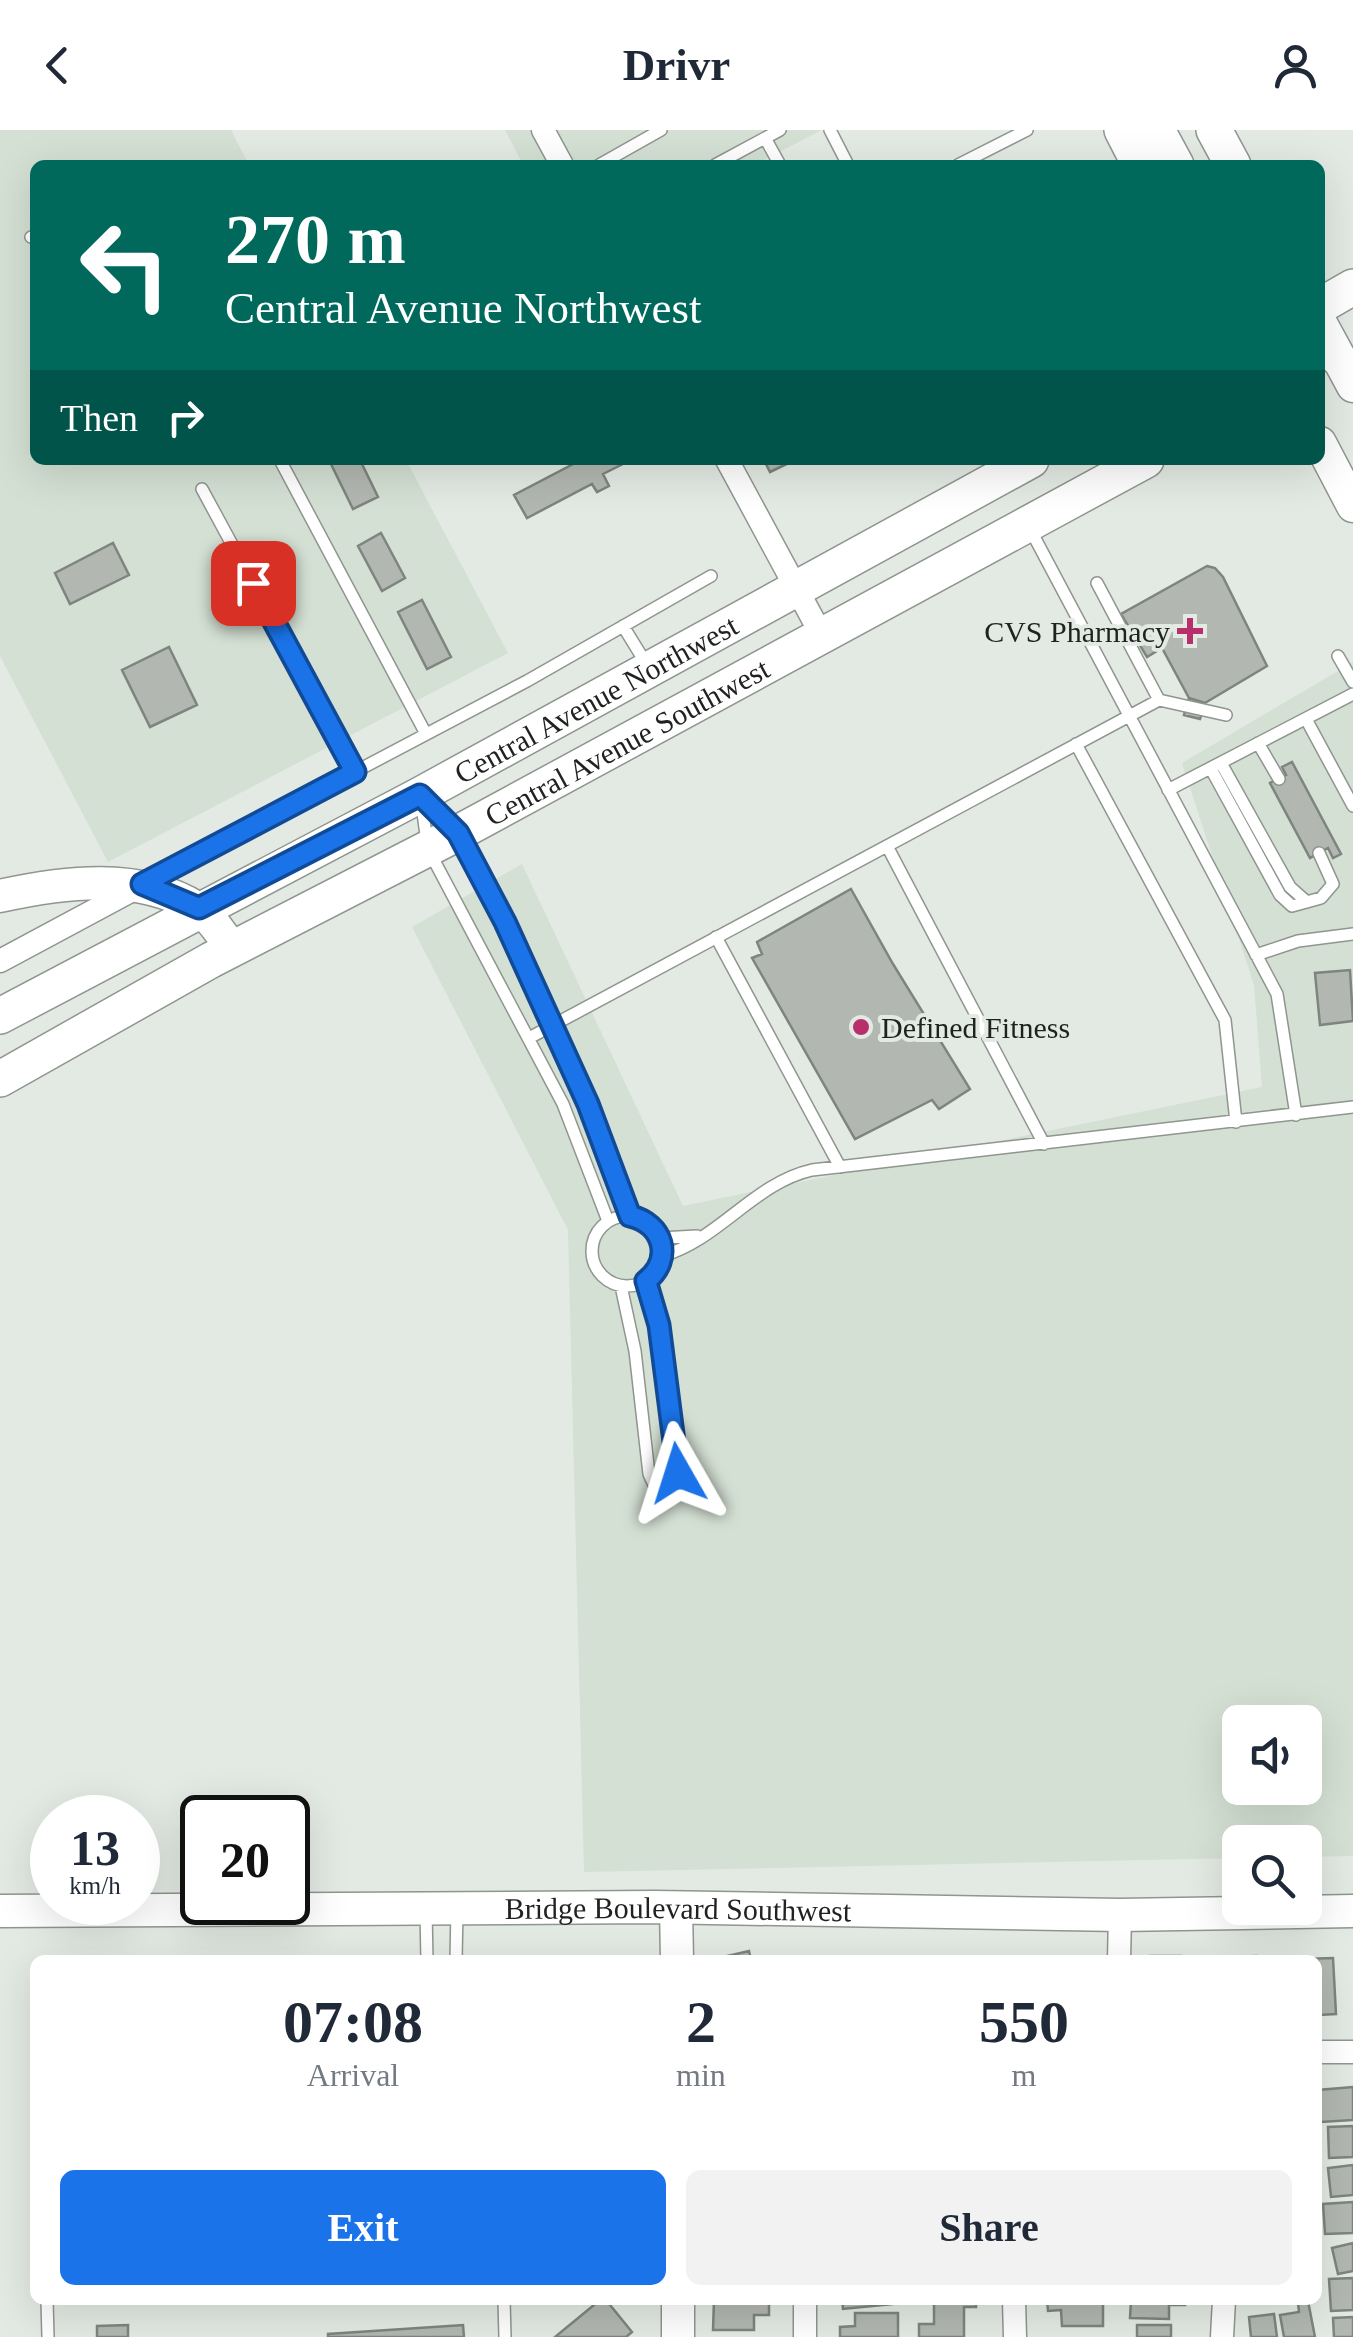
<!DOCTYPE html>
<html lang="en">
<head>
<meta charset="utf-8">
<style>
	:root { --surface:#fff; --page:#f2f2f3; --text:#1f2937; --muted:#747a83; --accent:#1a73e8 }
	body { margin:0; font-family:"Times New Roman",serif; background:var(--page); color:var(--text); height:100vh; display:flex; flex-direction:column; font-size:38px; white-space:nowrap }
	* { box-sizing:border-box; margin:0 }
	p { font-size:32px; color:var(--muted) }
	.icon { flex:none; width:55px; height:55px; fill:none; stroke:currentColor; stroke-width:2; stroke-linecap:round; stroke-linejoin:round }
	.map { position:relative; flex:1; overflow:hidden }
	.panel { position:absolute; left:30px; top:1825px; width:1292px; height:350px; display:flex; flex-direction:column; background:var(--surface); border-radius:15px; box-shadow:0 10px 40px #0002 }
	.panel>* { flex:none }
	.guide { position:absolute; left:30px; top:30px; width:1295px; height:305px; border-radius:15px; box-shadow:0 10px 40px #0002; background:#00695c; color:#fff; overflow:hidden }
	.controls { position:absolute; left:1222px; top:1575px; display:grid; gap:20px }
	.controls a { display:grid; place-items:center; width:100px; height:100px; border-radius:15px; background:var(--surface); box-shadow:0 10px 40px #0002; font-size:50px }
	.speed { position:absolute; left:30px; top:1665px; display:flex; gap:20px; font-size:50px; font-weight:700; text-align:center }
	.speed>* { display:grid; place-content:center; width:130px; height:130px; border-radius:50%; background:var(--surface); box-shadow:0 10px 40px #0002; line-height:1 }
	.speed small { font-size:25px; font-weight:400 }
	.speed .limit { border:5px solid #111; border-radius:15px; background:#fff; color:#111 }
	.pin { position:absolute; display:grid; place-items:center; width:85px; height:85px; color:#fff; margin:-42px; border-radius:20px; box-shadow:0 5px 15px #0006 }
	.me { position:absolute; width:110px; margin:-55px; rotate:354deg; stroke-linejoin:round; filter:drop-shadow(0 0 8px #0008) }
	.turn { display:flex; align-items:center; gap:35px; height:210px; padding:0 30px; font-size:45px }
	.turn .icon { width:130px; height:130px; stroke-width:2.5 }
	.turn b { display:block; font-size:70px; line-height:85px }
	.then { display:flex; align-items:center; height:95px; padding:0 30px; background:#0003; gap:20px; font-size:38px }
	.eta { display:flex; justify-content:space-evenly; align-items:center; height:170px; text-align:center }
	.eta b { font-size:60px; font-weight:700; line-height:70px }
	.cta { display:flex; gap:20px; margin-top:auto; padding:20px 30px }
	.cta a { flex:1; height:115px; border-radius:15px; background:var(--accent); color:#fff; font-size:40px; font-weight:700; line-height:115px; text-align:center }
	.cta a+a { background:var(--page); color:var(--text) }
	header { display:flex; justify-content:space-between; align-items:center; height:130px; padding:0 30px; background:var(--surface); font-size:45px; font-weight:700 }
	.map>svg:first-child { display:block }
	.built { fill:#d4e0d3; fill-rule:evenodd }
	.building { fill:#b2b8b1; stroke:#7e847e; stroke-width:2.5 }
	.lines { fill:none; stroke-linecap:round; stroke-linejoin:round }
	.lane-casing { stroke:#8f958f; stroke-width:14 }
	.street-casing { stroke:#8f958f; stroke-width:25 }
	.secondary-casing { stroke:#8f958f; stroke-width:35 }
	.primary-casing { stroke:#8f958f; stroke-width:38 }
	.lane { stroke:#fff; stroke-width:11 }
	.street { stroke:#fff; stroke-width:22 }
	.secondary { stroke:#fff; stroke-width:32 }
	.primary { stroke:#fff; stroke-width:35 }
	.route-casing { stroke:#114b97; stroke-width:25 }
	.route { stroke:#1a73e8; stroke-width:18 }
	.poi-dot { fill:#b82f6b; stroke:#e3eae3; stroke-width:4 }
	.labels { text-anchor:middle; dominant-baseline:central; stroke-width:8; stroke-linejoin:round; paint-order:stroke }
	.poi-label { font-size:30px; fill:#1f221f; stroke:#e3eae3; text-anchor:end }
	.street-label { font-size:30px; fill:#1f221f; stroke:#e3eae3 }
</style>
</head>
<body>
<header><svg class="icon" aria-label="back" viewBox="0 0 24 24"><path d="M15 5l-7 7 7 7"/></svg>Drivr<svg class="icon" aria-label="person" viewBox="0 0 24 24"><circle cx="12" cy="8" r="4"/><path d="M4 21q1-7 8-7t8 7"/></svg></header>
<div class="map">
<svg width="1353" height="2207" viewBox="0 0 1353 2207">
	<rect width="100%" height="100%" fill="#e3eae3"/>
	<path class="built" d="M0 0H231L249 35H35V330H406L508 523 108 732 0 526Z
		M505 0H822L754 35H523Z
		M1353 532V1726L1305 1727V1712H1240V1728L584 1742 568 1100 412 797 522 734 683 1076 1262 957 1254 855 1182 633ZM1240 1592H1305V1658H1240Z"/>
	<path class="building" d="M329 330H360L378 367 353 379Z
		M581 330H631L603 344 609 356 597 362 592 354 527 388 514 365Z
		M764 330H795L770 342Z
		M381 403 405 448 382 461 358 416Z
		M113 413 129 445 70 474 55 443Z
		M1207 436 1215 438 1223 447 1267 536 1205 573 1189 568 1162 518 1147 527 1121 484Z
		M422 470 451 527 427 539 398 482Z
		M169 517 197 575 150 597 122 540Z
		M1189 568 1205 573 1200 589 1184 585Z
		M1292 632 1341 724 1333 728 1328 718 1310 728 1270 653 1286 645 1282 637Z
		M851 759 893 834 970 959 939 979 932 970 855 1009 752 828 762 824 757 812Z
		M1350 840 1353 891 1320 895 1315 843Z
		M749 1821 751 1830H710Z
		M1150 1826H1181V1830H1150Z
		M1257 1826 1258 1830H1226V1827Z
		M1333 1828 1336 1884 1319 1885 1318 1830 1302 1829Z
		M1353 1957V1990L1321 1992 1318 1960Z
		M1353 1996V2027L1329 2028 1328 1997Z
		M1353 2035V2065L1331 2067 1328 2038Z
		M1353 2072V2103L1325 2104 1323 2074Z
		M1353 2113V2141L1338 2144 1332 2118Z
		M1353 2148V2180L1331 2181 1329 2149Z
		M600 2170H606L632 2202 626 2207H555Z
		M714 2170H769V2185H754V2200H713Z
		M842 2170H892V2174L843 2179Z
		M934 2170H976V2177H964V2207H919V2194H934Z
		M1047 2170H1103V2196H1062L1061 2180 1048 2181Z
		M1131 2170H1185V2175H1169V2189L1130 2188Z
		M1308 2171 1315 2207H1284L1280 2185 1299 2182 1298 2173Z
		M855 2183H898V2207H840V2197L855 2196Z
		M1274 2184 1277 2207H1251L1249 2187Z
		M1353 2187V2207H1334L1333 2188Z
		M128 2195V2207H97V2196Z
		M463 2195 464 2207H328V2204Z
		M1137 2195H1171V2207H1137Z"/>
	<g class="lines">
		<defs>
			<path id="lane" d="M830 0 848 35
				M765 8 780 35
				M599 35 661 0
				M715 35 780 0
				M958 35 1027 0
				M31 107 35 106
				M280 330 426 604
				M202 359 355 642
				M1029 397 1277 864 1296 985
				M1097 453 1159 570
				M623 496 647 535
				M1338 526 1353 552
				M1306 589 1353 676
				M1258 613 1279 649
				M1076 614 1225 890 1236 992
				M1221 633 1290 757 1307 772
				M1211 639 1280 765 1292 776 1321 768 1333 754 1319 723
				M1168 660 1353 564
				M423 668 458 703 505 792 588 974 630 1086
				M421 669 428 719 563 974 608 1091
				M887 716 1044 1014
				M150 750 527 551 711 446
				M716 807 840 1037
				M1256 825 1298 811 1353 804
				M529 908 1159 570 1226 585
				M592 1121a35 35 0 1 1 70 0a35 35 0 1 1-70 0Z
				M660 1108 697 1106
				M662 1126C719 1110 754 1053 812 1040L1353 977
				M646 1151 659 1195 678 1343 662 1372
				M621 1156 635 1221 649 1344 662 1372
				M426 1782 427 1830
				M456 1830 457 1779
				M47 2170 48 2207
				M504 2170 505 2207"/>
			<path id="street" d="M543 0 562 35
				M727 330 821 504
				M0 831 138 757
				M1119 1830 1120 1785
				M1318 1922H1353
				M805 2170V2207
				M1014 2170 1015 2207
				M1222 2207 1224 2170"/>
			<g id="secondary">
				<path d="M1338 228 1353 256"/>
				<path d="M1320 313 1353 376"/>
				<path d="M0 766C63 752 140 742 197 778 211 786 222 806 233 819"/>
				<path d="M676 1778 677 1830"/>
				<path id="s1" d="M0 1781 655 1777 1120 1785 1353 1781"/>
				<path d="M678 2170V2207"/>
			</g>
			<g id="primary">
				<path d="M1122 0 1140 35"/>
				<path d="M1157 0 1176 35"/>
				<path d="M1214 0 1233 35"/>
				<path d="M1320 176 1353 157"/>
				<path d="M1320 195 1338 228"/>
				<path id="s2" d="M0 886 420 665 1031 330"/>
				<path id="s3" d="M0 949 211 830 458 703 1146 330"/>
			</g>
		</defs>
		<use href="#lane" class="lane-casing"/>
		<use href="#street" class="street-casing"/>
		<use href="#secondary" class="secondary-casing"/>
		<use href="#primary" class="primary-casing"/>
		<use href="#lane" class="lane"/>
		<use href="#street" class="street"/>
		<use href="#secondary" class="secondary"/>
		<use href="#primary" class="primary"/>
	</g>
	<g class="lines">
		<defs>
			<path id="route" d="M253 453 355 642 142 754 199 778 420 665 458 703 505 792 588 974 630 1086C663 1093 674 1129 646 1151L659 1195 678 1343"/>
		</defs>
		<use href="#route" class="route-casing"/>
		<use href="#route" class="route"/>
	</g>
	<g class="poi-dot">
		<path d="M1185 486h10v10h10v10h-10v10h-10v-10h-10v-10h10z"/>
		<circle cx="861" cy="897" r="10"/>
	</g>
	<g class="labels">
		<g class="poi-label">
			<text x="1170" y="501">CVS Pharmacy</text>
			<text x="881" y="897" text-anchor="start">Defined Fitness</text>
		</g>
		<g class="street-label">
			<text stroke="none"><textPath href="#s2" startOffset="675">Central Avenue Northwest</textPath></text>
			<text stroke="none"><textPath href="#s3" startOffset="712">Central Avenue Southwest</textPath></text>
			<text stroke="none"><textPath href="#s1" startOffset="678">Bridge Boulevard Southwest</textPath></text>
		</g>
	</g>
</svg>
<div class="controls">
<a><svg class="icon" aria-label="sound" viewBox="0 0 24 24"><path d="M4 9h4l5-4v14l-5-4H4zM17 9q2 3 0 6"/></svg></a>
<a><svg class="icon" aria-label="search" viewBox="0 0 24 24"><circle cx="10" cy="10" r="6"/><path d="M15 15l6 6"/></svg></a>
</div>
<div class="speed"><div>13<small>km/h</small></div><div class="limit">20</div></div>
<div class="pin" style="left:253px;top:453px;background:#d93025"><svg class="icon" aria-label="arrive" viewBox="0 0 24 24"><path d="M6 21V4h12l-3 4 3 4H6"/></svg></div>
<svg class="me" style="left:678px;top:1343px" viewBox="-20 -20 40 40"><path d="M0-17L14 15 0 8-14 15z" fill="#1a73e8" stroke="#fff" stroke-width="4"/></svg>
<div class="guide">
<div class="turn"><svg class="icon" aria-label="left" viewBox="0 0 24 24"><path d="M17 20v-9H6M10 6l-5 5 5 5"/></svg><div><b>270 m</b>Central Avenue Northwest</div></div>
<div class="then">Then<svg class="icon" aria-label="right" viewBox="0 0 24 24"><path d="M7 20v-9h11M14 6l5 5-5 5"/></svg></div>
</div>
<section class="panel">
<div class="eta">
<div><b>07:08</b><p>Arrival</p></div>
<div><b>2</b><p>min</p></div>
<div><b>550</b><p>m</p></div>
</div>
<div class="cta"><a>Exit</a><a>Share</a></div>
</section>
</div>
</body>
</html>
